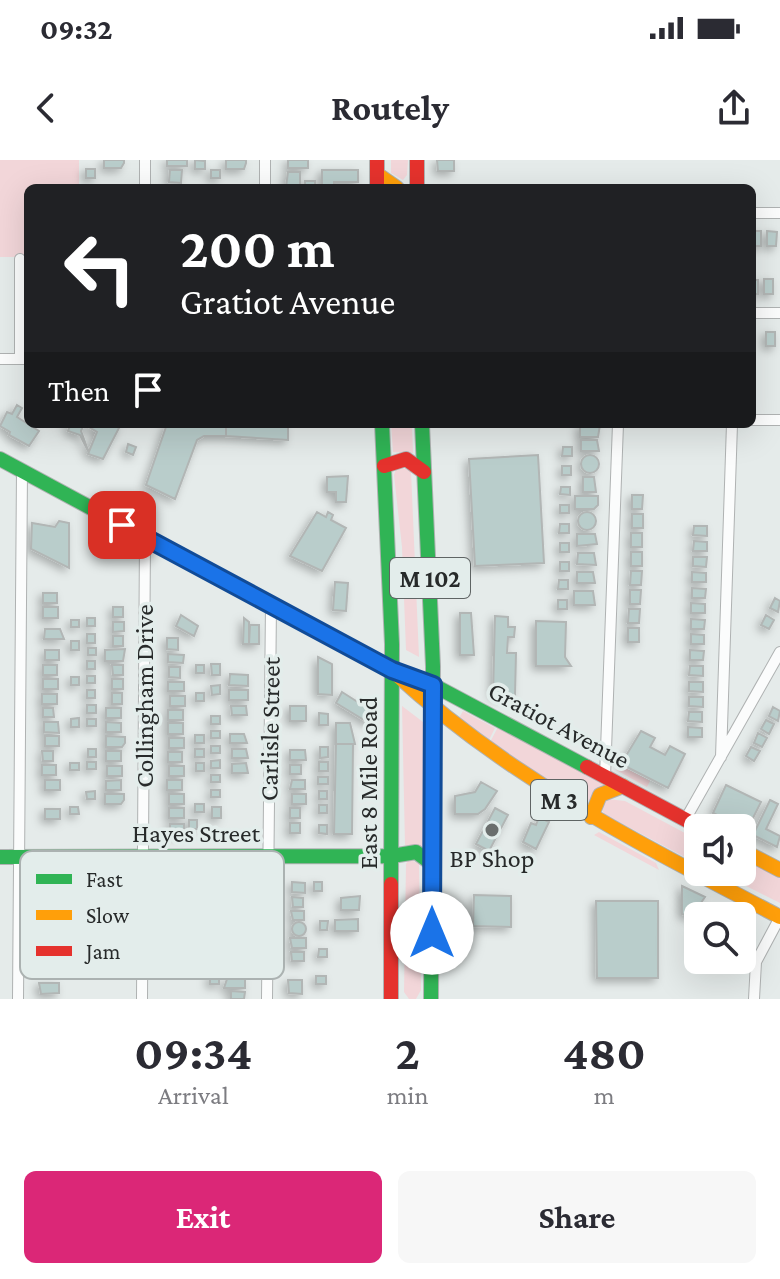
<!DOCTYPE html>
<html lang="en">
<head>
<meta charset="utf-8">
<style>
	:root { --surface:#fff; --page:#f7f7f7; --text:#2b2b33; --muted:#7c7c81; --accent:#db2777 }
	body { margin:0; font-family:"Crimson Pro",serif; background:var(--page); color:var(--text); height:100vh; display:flex; flex-direction:column; font-size:30px; white-space:nowrap }
	* { box-sizing:border-box; margin:0 }
	p { font-size:26px; color:var(--muted) }
	.icon { flex:none; width:44px; height:44px; fill:none; stroke:currentColor; stroke-width:2; stroke-linecap:round; stroke-linejoin:round }
	.map { position:relative; height:839px; overflow:hidden }
	.panel { display:flex; flex-direction:column; background:var(--surface); flex:1 }
	.panel>* { flex:none }
	.banner { position:absolute; left:24px; top:24px; width:732px; height:244px; border-radius:12px; box-shadow:0 8px 32px #0002; background:#202124; color:#fff; overflow:hidden }
	.buttons { position:absolute; left:684px; top:654px; display:grid; gap:16px }
	.buttons a { display:grid; place-items:center; width:72px; height:72px; border-radius:12px; background:var(--surface); box-shadow:0 8px 32px #0002; font-size:40px }
	.pin { position:absolute; display:grid; place-items:center; width:68px; height:68px; color:#fff; margin:-34px; border-radius:16px; box-shadow:0 4px 12px #0006 }
	.me { position:absolute; width:88px; margin:-44px; rotate:0deg; stroke-linejoin:round; filter:drop-shadow(0 0 6px #0008) }
	.turn { display:flex; align-items:center; gap:28px; height:168px; padding:0 24px; font-size:36px }
	.turn .icon { width:104px; height:104px; stroke-width:2.5 }
	.turn b { display:block; font-size:56px; line-height:68px }
	.then { display:flex; align-items:center; height:76px; padding:0 24px; background:#0003; gap:16px; font-size:30px }
	.eta { display:flex; justify-content:space-evenly; align-items:center; height:136px; text-align:center }
	.eta b { font-size:48px; font-weight:700; line-height:56px }
	.cta { display:flex; gap:16px; margin-top:auto; padding:16px 24px }
	.cta a { flex:1; height:92px; border-radius:12px; background:var(--accent); color:#fff; font-size:32px; font-weight:700; line-height:92px; text-align:center }
	.cta a+a { background:var(--page); color:var(--text) }
	.status { display:flex; justify-content:space-between; align-items:center; height:56px; padding:0 40px; background:var(--surface); direction:ltr }
	.status svg { height:22px; fill:currentColor }
	header { display:flex; justify-content:space-between; align-items:center; height:104px; padding:0 24px; background:var(--surface); font-size:36px; font-weight:700 }
	.map>svg:first-child { display:block }
	.green { fill:#f2d6d9 }
	.building { fill:#b9cdcb; stroke:#b2b6b5; stroke-width:2; filter:url(#shadow) }
	.lines { fill:none; stroke-linecap:round; stroke-linejoin:round }
	.street-casing { stroke:#afb2b2; stroke-width:12 }
	.fast-casing { stroke:#afb2b2; stroke-width:16 }
	.slow-casing { stroke:#afb2b2; stroke-width:16 }
	.jam-casing { stroke:#afb2b2; stroke-width:16 }
	.street { stroke:#fbfcfc; stroke-width:10 }
	.fast { stroke:#30b455; stroke-width:14 }
	.slow { stroke:#ff9f0a; stroke-width:14 }
	.jam { stroke:#e5322d; stroke-width:14 }
	.route-casing { stroke:#114b97; stroke-width:20 }
	.route { stroke:#1a73e8; stroke-width:14 }
	.poi-dot { fill:#6a6e6d; stroke:#e3edeb; stroke-width:3 }
	.labels { text-anchor:middle; dominant-baseline:central; stroke-width:7; stroke-linejoin:round; paint-order:stroke }
	.shield { fill:#e3edeb; stroke:#5f6464; stroke-width:2 }
	.shield-label { font-size:24px; font-weight:bold; fill:#272a2a }
	.street-label { font-size:26px; fill:#272a2a; stroke:#e3edeb }
	.poi-label { font-size:26px; fill:#272a2a; stroke:#e3edeb }
	.key { fill:#e3edeb; stroke:#abb2b1; stroke-width:2 }
	.key-label { font-size:22px; fill:#272a2a }
</style>
</head>
<body>
<div class="status"><b>09:32</b><svg viewBox="0 0 49 12"><path d="M0 12V9h3v3zM5 12V6h3v6zM10 12V3h3v9zM15 12V0h3v12zM26 1h20v11H26zM47 4h2v5h-2z"/></svg></div>
<header><svg class="icon" aria-label="back" viewBox="0 0 24 24"><path d="M15 5l-7 7 7 7"/></svg>Routely<svg class="icon" aria-label="share" viewBox="0 0 24 24"><path d="M12 15V3M7 8l5-5 5 5M5 13v7h14v-7"/></svg></header>
<div class="map">
<svg width="780" height="839" viewBox="0 0 780 839">
	<defs>
		<filter id="shadow"><feDropShadow dx="-3.5" dy="3.5" stdDeviation="4" flood-color="#0004"/></filter>
	</defs>
	<rect width="100%" height="100%" fill="#e5ebea"/>
	<path class="green" d="M0 0H79V28H28V97H0Z
		M391 0H408L407 15 403 20 391 13Z
		M391 264 412 265 413 293 393 292Z
		M397 306 411 311 419 497 406 490 402 387 394 315Z
		M402 546 423 562V686L405 685Z
		M463 551 495 568 488 582 459 558Z
		M498 567 603 624 602 626 585 645 533 616 489 584Z
		M612 601 650 621 647 627 616 610Z
		M607 639 625 641 698 680V704L604 654 600 644Z
		M599 672 656 703 659 710 594 675Z
		M742 698 780 718V743L718 712H742Z
		M409 699 419 704 421 830 416 839H409L404 832 406 704Z"/>
	<path class="building" d="M104 0H124V3L121 8H104Z
		M167 0H187V6H167Z
		M195 0 205 1V9H195Z
		M226 0H246V3L244 9H226Z
		M288 0H308V8H288Z
		M437 0H454V11H438Z
		M86 9H95V18H86Z
		M170 10H182L181 23 169 22Z
		M211 10H220V18H211Z
		M322 10H358V22H334V28H322Z
		M288 12H300V27H286Z
		M305 21H315V28H305Z
		M752 71H761V86H752Z
		M767 71 777 72 776 86H767Z
		M764 119H773V134H764Z
		M752 120H758V134H752Z
		M766 172H775V186H766Z
		M17 245 22 248 17 257 39 271 29 286 9 275 10 272 0 266 7 252 12 254Z
		M63 264H84L81 271 89 293 80 275 68 271 70 266Z
		M121 264 103 299 88 294 97 272 84 264Z
		M167 264H226V276H204L197 280 175 339 146 325Z
		M167 264H226V276H204L197 280 175 339 146 325Z
		M226 264H288V280L226 276Z
		M580 265H600L598 277H580Z
		M581 280H597L599 291H581Z
		M128 284 136 287 133 295 126 292Z
		M563 287H572V296H562Z
		M538 295 544 403 475 406 469 299Z
		M581 304a9 9 0 1 1 18 0a9 9 0 1 1-18 0Z
		M562 306H571V315H562Z
		M348 316 346 342H336V332H327V317Z
		M583 317H594L596 332H583Z
		M561 327H570V335L560 334Z
		M632 335H643L642 349H632Z
		M575 336H598V345L594 349H575Z
		M560 345H569V353H560Z
		M317 352 326 357 328 352 333 355 331 360 346 368 322 411 290 396Z
		M578 361a9 9 0 1 1 18 0a9 9 0 1 1-18 0Z
		M632 354H643V368H632Z
		M59 361 69 363V408L31 389 32 363 55 367Z
		M560 364H569V373H559Z
		M694 366H707V376L693 375Z
		M631 373H642V387H631Z
		M577 374H595L597 384 577 386Z
		M694 381 707 382V391H693Z
		M560 383H569V392H560Z
		M631 392H642V406H631Z
		M578 393H594L596 405 577 404Z
		M693 397H707L706 407 693 406Z
		M560 402H569V411H560Z
		M631 411H642L641 425H630Z
		M577 412H593L595 423H577Z
		M692 412 706 413V422H692Z
		M559 420H568V429H558Z
		M335 422 348 423 346 451 333 450Z
		M692 428 706 429 705 438H692Z
		M630 430H641L640 444H630Z
		M574 431H593L595 445H574Z
		M43 433H57V443H43Z
		M775 438 780 441 778 452 770 448Z
		M558 440H567V449H558Z
		M691 443 705 444V453H691Z
		M43 447H58V458H43Z
		M113 447H123V457H113Z
		M629 449H640L639 463H628Z
		M460 453H471L474 495H460Z
		M181 455 198 466 194 476 176 466Z
		M766 455 774 460 769 469 761 465Z
		M495 456 508 457V467H515L514 477H508L507 493H516L515 536 493 535Z
		M87 458H95V466H87Z
		M244 458 249 462V484H243Z
		M691 459 705 460 704 469H691Z
		M71 460H79V467H71Z
		M536 461 566 462 565 497 571 506H536Z
		M113 462H124V471L113 472Z
		M250 465H259V484H249Z
		M628 468H639V482H628Z
		M45 469H60L64 479H44Z
		M87 474H95V483H87Z
		M691 474 704 475V484H691Z
		M113 476H123V486H113Z
		M167 478H178V490L167 489Z
		M71 481H79V490H71Z
		M88 488H96V495H88Z
		M125 489 123 501H105V490Z
		M45 490H59V500H45Z
		M690 490 704 491 703 500H690Z
		M168 494 184 495 183 503 168 502Z
		M318 497 332 504V535L318 534Z
		M87 501H95V509H87Z
		M211 504H220V515H212Z
		M43 505H57V515H43Z
		M112 505H123V515H113Z
		M196 505H204V513H196Z
		M690 506H703V516L689 515Z
		M169 507H180V518L169 517Z
		M230 514 248 515V526L229 525Z
		M87 516H95V523H87Z
		M71 517H79V525H71Z
		M43 519H58V529H43Z
		M112 519H123V529H112Z
		M168 522H184V531H168Z
		M689 522H703V532L689 531Z
		M220 525V534L212 535 211 526Z
		M87 530H95V538H87Z
		M229 530H248V540H229Z
		M342 532 375 553 369 563 336 543Z
		M112 533H122V544H112Z
		M196 533H204V541H196Z
		M42 534H57V544H42Z
		M170 536H185V546H170Z
		M689 537H703V547L689 546Z
		M87 545H96V553H87Z
		M231 546H246L247 555H232Z
		M290 546H306V561H290Z
		M773 547 780 551 778 561 769 556Z
		M43 548H53L54 557H43Z
		M106 548H121V558H106Z
		M168 550H183V560H168Z
		M689 552H702V562L688 561Z
		M319 553 328 554V565H319Z
		M211 556H220V564H211Z
		M79 558V567H71V559Z
		M87 559H96V566H87Z
		M766 560 774 564 769 574 761 569Z
		M44 562H58L59 573 44 572Z
		M106 562 121 563V572H106Z
		M168 563H183V574H168Z
		M336 563H350L355 584H336Z
		M688 567 702 568V577H688Z
		M211 571H220V578H211Z
		M641 571 655 578 650 587 665 595 670 586 685 594 668 628 621 604Z
		M758 573 767 578 762 587 754 583Z
		M230 574H244L247 583H230Z
		M195 575H204V583H195Z
		M45 576H59V586H45Z
		M106 576 125 577V583L122 587H106Z
		M169 578H184V588H169Z
		M336 584H353L352 674H334Z
		M211 586H220V593H211Z
		M320 587H328V597L320 598Z
		M751 587 760 591 754 601 746 596Z
		M88 589H96V597H88Z
		M195 589H204V597H195Z
		M232 589H246L248 598H232Z
		M290 590H305L306 600H290Z
		M42 591H53V601H43Z
		M106 591H121V601H106Z
		M168 592H182V602H168Z
		M220 600V608H211V601Z
		M87 602H96V609H87Z
		M319 602H328V611H319Z
		M70 603H79V610H70Z
		M196 603H204V611H196Z
		M246 603 248 613H232V604Z
		M42 605H56V615H42Z
		M290 605H301V614H290Z
		M107 606H122V616H107Z
		M169 606H184V616H169Z
		M211 615H220V622H211Z
		M318 617H328V624H318Z
		M45 620H60V630H45Z
		M121 620V630H106V621Z
		M167 620H182V630H167Z
		M292 620H305V629H290Z
		M481 622 497 631 485 649 478 654H455V636L475 632Z
		M726 625 761 642 747 670 713 653Z
		M211 630H220V637H211Z
		M95 631V639H87L86 632Z
		M319 631H327V639H319Z
		M105 634H124V640L121 644H105Z
		M169 634H184V644H169Z
		M292 634H306V644H292Z
		M770 640 778 644 766 669 780 676 777 687 753 675Z
		M195 644H204V652H195Z
		M319 645H327V653H319Z
		M70 647H78L79 654H70Z
		M212 647H221V658H212Z
		M169 648H184V658H169Z
		M290 648H300V658H290Z
		M495 648 508 655 489 691 476 684Z
		M45 649H60V659H45Z
		M539 657 549 662 536 689 523 682 531 663 536 665Z
		M189 660H197V669H189Z
		M290 663H300V673H290Z
		M170 664H184V674H170Z
		M319 665H327V674L319 673Z
		M292 722 305 723V733L292 732Z
		M314 722H322V731H314Z
		M682 726 705 737 691 757 682 754Z
		M474 735 511 736V767L473 766Z
		M360 736 359 750H341V738Z
		M292 737 303 738V747H293Z
		M596 741H658V818H597Z
		M291 751H304V760H293Z
		M358 759V771H335V760Z
		M320 761H328L327 770H320Z
		M292 769a7 7 0 1 1 14 0a7 7 0 1 1-14 0Z
		M742 776 748 782 742 795Z
		M290 778H306V788H292Z
		M319 789H327V797H318Z
		M291 792H304V801H292Z
		M210 816H219V824H210Z
		M316 816H326V824H316Z
		M227 819H245V828H224Z
		M288 820H302V834L289 833Z
		M39 823H59V833L41 834Z
		M231 831 245 832 244 839H231Z"/>
	<g class="lines">
		<defs>
			<path id="street" d="M145 28V0
				M265 28V0
				M752 53H780
				M752 153H780
				M0 199H28
				M20 199V99
				M752 260H780
				M721 597 732 264
				M605 617 618 264
				M685 660 780 492
				M18 839 22 311
				M142 839 145 377
				M267 839 271 444
				M754 839 756 802 780 757"/>
			<path id="fast" d="M382 264 392 484 391 724
				M422 264 433 506 431 839
				M0 299 392 510 433 525 587 607
				M392 696 416 692 432 704
				M0 697 392 696"/>
			<path id="slow" d="M377 14 397 28
				M396 514C510 619 644 686 780 757
				M591 657 600 635 623 626
				M742 690 780 710"/>
			<path id="jam" d="M377 0V28
				M417 0V28
				M384 306 406 299 424 312
				M587 607 701 668
				M391 839V724"/>
		</defs>
		<use href="#street" class="street-casing"/>
		<use href="#fast" class="fast-casing"/>
		<use href="#slow" class="slow-casing"/>
		<use href="#jam" class="jam-casing"/>
		<use href="#street" class="street"/>
		<use href="#fast" class="fast"/>
		<use href="#slow" class="slow"/>
		<use href="#jam" class="jam"/>
	</g>
	<g class="lines">
		<defs>
			<path id="route" d="M122 365 392 510 433 525 432 773"/>
		</defs>
		<use href="#route" class="route-casing"/>
		<use href="#route" class="route"/>
	</g>
	<circle class="poi-dot" cx="492" cy="670" r="8"/>
	<g class="labels">
		<g class="shield">
			<rect x="390" y="398" width="80" height="40" rx="6"/>
			<rect x="531" y="620" width="56" height="40" rx="6"/>
		</g>
		<g class="shield-label">
			<text x="430" y="418">M 102</text>
			<text x="559" y="640">M 3</text>
		</g>
		<g class="street-label">
			<text transform="translate(144 536) rotate(-90)">Collingham Drive</text>
			<text transform="translate(559 565) rotate(28)">Gratiot Avenue</text>
			<text transform="translate(270 569) rotate(-89)">Carlisle Street</text>
			<text transform="translate(368 623) rotate(-90)">East 8 Mile Road</text>
			<text x="196" y="673">Hayes Street</text>
		</g>
		<g class="poi-label">
			<text x="492" y="698">BP Shop</text>
		</g>
	</g>
	<rect x="20" y="691" width="264" height="128" rx="12" class="key"/>
	<rect x="36" y="714" width="36" height="10" fill="#30b455"/>
	<rect x="36" y="750" width="36" height="10" fill="#ff9f0a"/>
	<rect x="36" y="786" width="36" height="10" fill="#e5322d"/>
	<g class="key-label">
		<text x="86" y="727">Fast</text>
		<text x="86" y="763">Slow</text>
		<text x="86" y="799">Jam</text>
	</g>
</svg>
<div class="buttons">
<a><svg class="icon" aria-label="sound" viewBox="0 0 24 24"><path d="M4 9h4l5-4v14l-5-4H4zM17 9q2 3 0 6"/></svg></a>
<a><svg class="icon" aria-label="search" viewBox="0 0 24 24"><circle cx="10" cy="10" r="6"/><path d="M15 15l6 6"/></svg></a>
</div>
<div class="pin" style="left:122px;top:365px;background:#d93025"><svg class="icon" aria-label="arrive" viewBox="0 0 24 24"><path d="M6 21V4h12l-3 4 3 4H6"/></svg></div>
<svg class="me" style="left:432px;top:773px" viewBox="-20 -20 40 40"><circle r="19" fill="#fff"/><path d="M0-13L10 11 0 6-10 11z" fill="#1a73e8"/></svg>
<div class="banner">
<div class="turn"><svg class="icon" aria-label="left" viewBox="0 0 24 24"><path d="M17 20v-9H6M10 6l-5 5 5 5"/></svg><div><b>200 m</b>Gratiot Avenue</div></div>
<div class="then">Then<svg class="icon" aria-label="arrive" viewBox="0 0 24 24"><path d="M6 21V4h12l-3 4 3 4H6"/></svg></div>
</div>
</div>
<section class="panel">
<div class="eta">
<div><b>09:34</b><p>Arrival</p></div>
<div><b>2</b><p>min</p></div>
<div><b>480</b><p>m</p></div>
</div>
<div class="cta"><a>Exit</a><a>Share</a></div>
</section>
</body>
</html>
